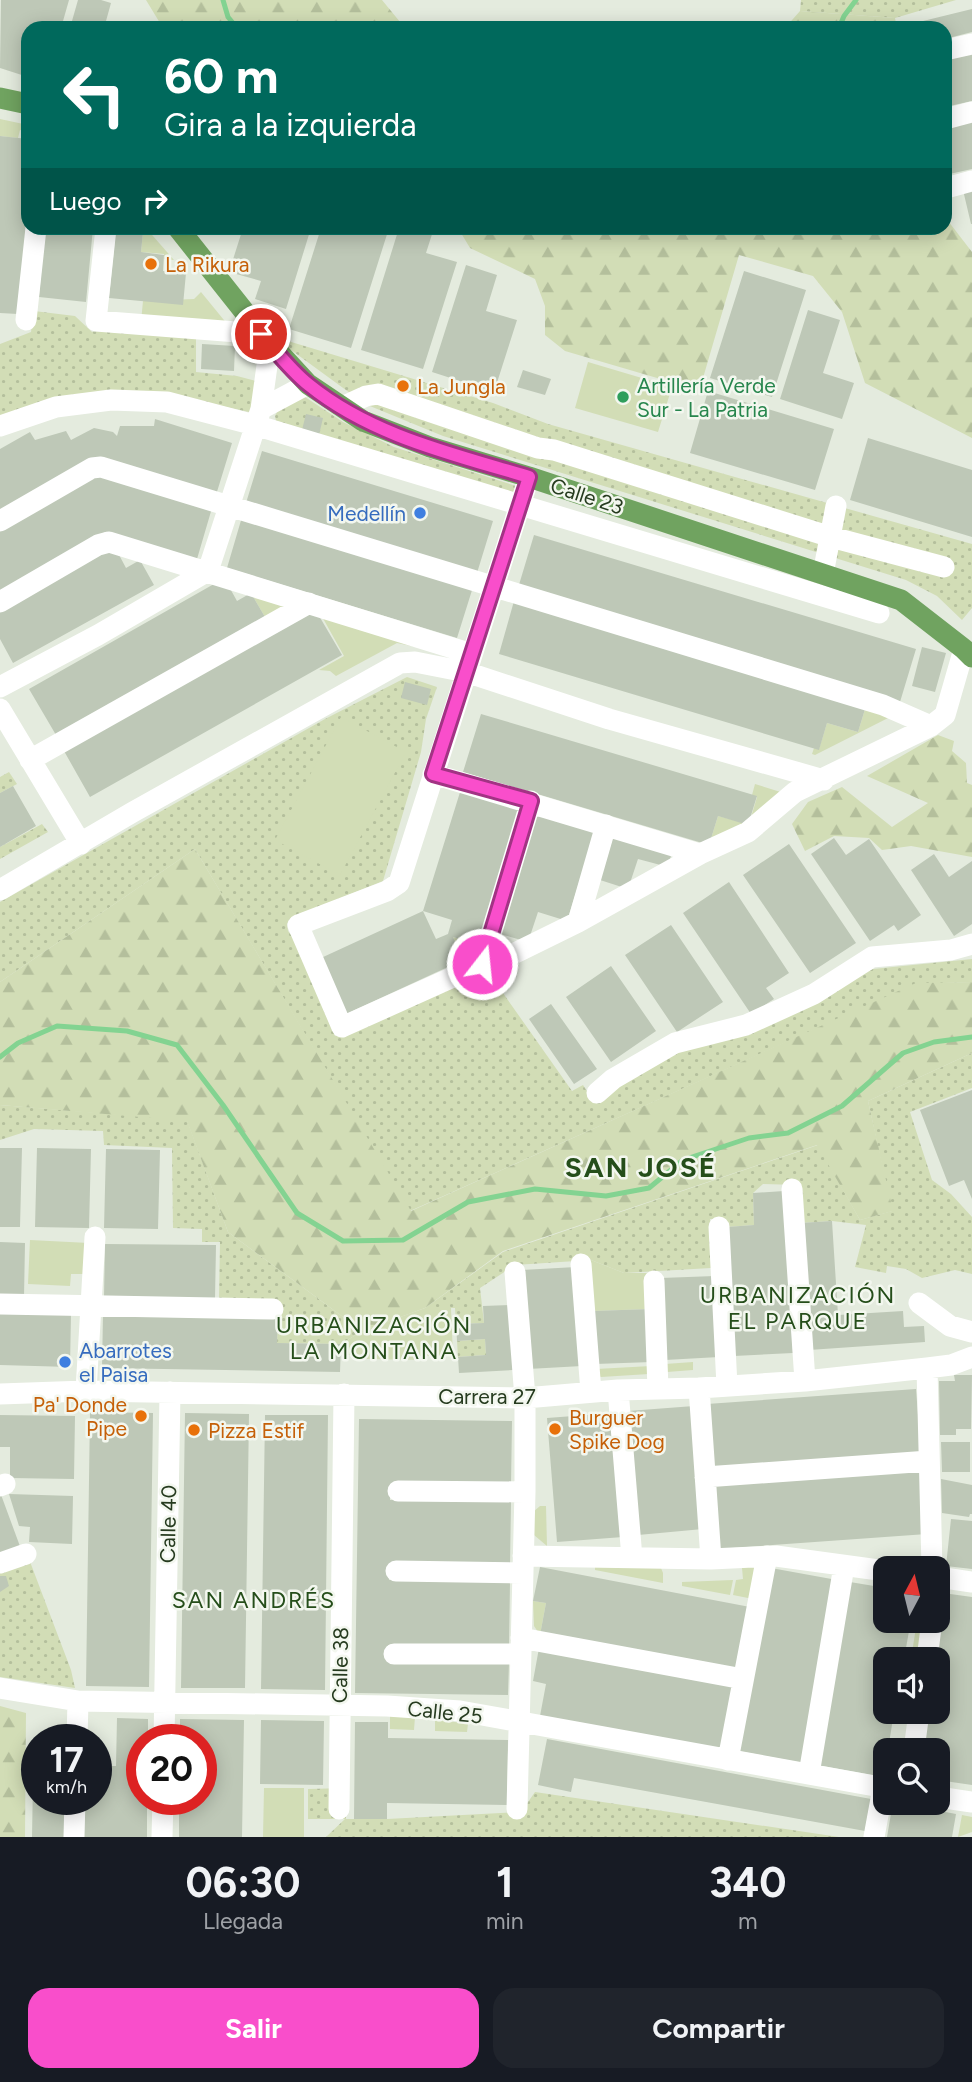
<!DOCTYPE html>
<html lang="es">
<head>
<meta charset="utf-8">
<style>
	:root { --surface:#171b24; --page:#20242c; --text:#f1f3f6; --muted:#9ea1a6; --accent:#f94ecb }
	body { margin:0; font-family:Figtree,sans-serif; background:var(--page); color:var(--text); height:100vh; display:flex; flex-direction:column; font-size:26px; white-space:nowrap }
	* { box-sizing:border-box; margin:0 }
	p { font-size:23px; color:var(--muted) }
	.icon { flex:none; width:38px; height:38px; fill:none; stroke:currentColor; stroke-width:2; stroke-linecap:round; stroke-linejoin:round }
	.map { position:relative; height:1837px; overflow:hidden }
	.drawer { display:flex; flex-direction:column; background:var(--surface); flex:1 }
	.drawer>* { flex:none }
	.guide { position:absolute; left:21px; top:21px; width:931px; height:214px; border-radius:21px; box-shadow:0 4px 18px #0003; background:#00695c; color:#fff; overflow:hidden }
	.needle { width:46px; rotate:7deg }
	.controls { position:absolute; left:873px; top:1556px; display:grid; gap:14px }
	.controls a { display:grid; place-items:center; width:77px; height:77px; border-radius:14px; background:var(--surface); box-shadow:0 4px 18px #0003; font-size:35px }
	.speed { position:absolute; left:21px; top:1724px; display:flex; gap:14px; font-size:35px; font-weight:700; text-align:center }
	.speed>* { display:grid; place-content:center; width:91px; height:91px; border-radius:50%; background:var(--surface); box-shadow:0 4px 18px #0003; line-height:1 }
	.speed small { font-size:18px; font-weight:400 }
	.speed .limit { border:10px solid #d22; background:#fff; color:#111 }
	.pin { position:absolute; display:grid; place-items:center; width:60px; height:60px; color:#fff; margin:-30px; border:4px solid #fff; border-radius:50%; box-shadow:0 2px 7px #0007 }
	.me { position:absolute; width:77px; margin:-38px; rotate:16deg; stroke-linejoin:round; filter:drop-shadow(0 0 5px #0008) }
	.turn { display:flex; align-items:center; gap:24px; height:147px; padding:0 28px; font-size:32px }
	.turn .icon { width:91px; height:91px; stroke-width:2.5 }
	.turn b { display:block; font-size:49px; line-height:60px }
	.then { display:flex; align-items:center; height:66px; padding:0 28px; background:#0003; gap:14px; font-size:26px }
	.eta { display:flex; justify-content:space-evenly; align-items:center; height:119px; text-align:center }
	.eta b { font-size:42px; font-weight:700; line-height:49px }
	.primary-button { display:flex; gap:14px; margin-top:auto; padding:14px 28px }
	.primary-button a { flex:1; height:80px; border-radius:21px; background:var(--accent); color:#fff; font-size:28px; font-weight:700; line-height:80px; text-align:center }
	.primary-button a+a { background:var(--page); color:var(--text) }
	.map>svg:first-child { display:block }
	.grass { fill:url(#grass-dots) }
	.forest { fill:url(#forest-firs) }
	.garden { fill:#d2ddb6 }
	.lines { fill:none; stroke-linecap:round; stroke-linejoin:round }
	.stream { stroke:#83d391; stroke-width:5 }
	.building { fill:#bec8b7; fill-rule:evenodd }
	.minor { stroke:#fff; stroke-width:21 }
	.major { stroke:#70a360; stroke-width:21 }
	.route-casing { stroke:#a23384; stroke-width:18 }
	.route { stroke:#f94ecb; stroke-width:12 }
	.food-dot { fill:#e8710a; stroke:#f3f7ef; stroke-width:2.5 }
	.leisure-dot { fill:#2e9e5b; stroke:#f3f7ef; stroke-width:2.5 }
	.shop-dot { fill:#3f7fe0; stroke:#f3f7ef; stroke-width:2.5 }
	.labels { text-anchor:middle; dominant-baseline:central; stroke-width:5; stroke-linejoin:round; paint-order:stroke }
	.food-label { font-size:21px; fill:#c56008; stroke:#f3f7ef; text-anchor:start }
	.leisure-label { font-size:21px; fill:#27864d; stroke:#f3f7ef; text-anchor:start }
	.street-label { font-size:21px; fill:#263b1f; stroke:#f3f7ef }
	.shop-label { font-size:21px; fill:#366cbe; stroke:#f3f7ef; text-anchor:end }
	.neighbourhood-label { font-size:23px; letter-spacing:2px; fill:#254e1a; stroke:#f3f7ef }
	.district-label { font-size:28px; font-weight:bold; letter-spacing:2px; fill:#254e1a; stroke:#f3f7ef }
</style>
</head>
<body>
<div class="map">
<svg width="972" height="1837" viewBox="0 0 972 1837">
	<defs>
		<pattern id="grass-dots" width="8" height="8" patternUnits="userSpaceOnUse" patternTransform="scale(1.75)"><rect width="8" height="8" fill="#d2ddb6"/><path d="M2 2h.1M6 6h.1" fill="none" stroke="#b4bf9c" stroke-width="1.8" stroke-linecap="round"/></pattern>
		<pattern id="forest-firs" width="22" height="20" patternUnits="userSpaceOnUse" patternTransform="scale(1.75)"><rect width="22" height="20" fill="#d2ddb6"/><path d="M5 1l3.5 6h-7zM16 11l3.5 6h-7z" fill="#b4bf9c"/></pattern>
	</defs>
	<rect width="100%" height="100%" fill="#e4ebde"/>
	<path class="grass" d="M801 0H956L895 18 800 11Z
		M34 311 75 316 92 332 100 330 196 338V372L237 376 256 381 255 408 249 412 169 395 0 416V344L31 332Z
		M288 341 493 403 548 424 972 544V608L962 620 937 596 906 580 443 436 365 404 287 347Z
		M305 397 343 422 394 447 516 486 513 496 276 421 275 416 280 406Z
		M407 677 437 687 426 719 421 752 383 881 291 918 287 924 288 931 295 940 335 1036 486 969 572 1091 583 1085 594 1102 677 1052 873 969 972 959V982L916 984 410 1211 195 849 0 982V902L325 719Z
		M9 772 17 784 0 793V777Z
		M42 824 48 832 0 859V847Z
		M972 1053V1088L910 1112 932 1180 951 1194 972 1217V1274L955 1270 922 1278 906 1269 887 1266 886 1273 855 1267 866 1225 832 1221 800 1223 798 1185 763 1184 753 1193 754 1225 727 1227 726 1219H710L711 1268 624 1273 591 1260 515 1265 480 1288 484 1323 456 1324 455 1308H425L503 1252 818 1145 860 1220 892 1211 868 1101Z
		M0 1105 187 1120 228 1232 362 1331 341 1344 277 1343 278 1317 219 1299 220 1242H202V1229L173 1228 172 1148 104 1145 103 1131 34 1129 0 1140Z
		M485 1339 486 1355 458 1357 457 1341Z
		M29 1559 71 1670 75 1688 0 1677V1571Z
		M346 1788V1819H387L521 1812 535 1792 839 1837H326L345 1819H308V1789Z"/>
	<path class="forest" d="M146 0H382L405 28H163Z
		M800 11 895 18 897 28H785Z
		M945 217 972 252V438L865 383 842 312 813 276 739 255 703 378 681 385 565 351 545 335V306L535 279 470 248 458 228H945Z
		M938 735 954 741 952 751 966 763 967 783 972 785V857L911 846 882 850 869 838 834 836 805 851 792 824 808 802 842 787 892 827 928 803 867 776Z
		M195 849 411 1211 916 983 972 982V1053L868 1101 893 1211 860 1220 817 1145 503 1251 425 1308 362 1331 228 1232 187 1121 0 1105V982Z
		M0 1706 26 1713 25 1837H0Z"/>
	<path class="garden" d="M0 119 28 125V132L20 130 18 138 0 136Z
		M110 228H146L174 260 164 259V254L141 252 143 232Z
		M201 292 228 325 141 322 143 301 194 299Z
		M588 362 672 387 658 432 575 408Z
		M251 593 298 605 265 617Z
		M320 613 450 654 397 643 336 676 330 671 319 670 344 656Z
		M866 706 898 713 815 755 812 754 814 748 819 749 827 723 858 732Z
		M341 717 406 752 340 875 275 840Z
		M755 784 787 794 748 825 709 845 718 816 749 824 757 797 752 795Z
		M453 937 478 944 477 959 464 964Z
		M30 1240 89 1243 88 1274H71L70 1286 28 1284Z
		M591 1260 624 1273H648L650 1309 593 1311 586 1261Z
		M425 1308H451L453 1356H418V1360L366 1359V1355H345L346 1341 362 1331Z
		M693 1362V1370L667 1372 665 1364Z
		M651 1366 649 1374 601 1377 597 1375 596 1369Z
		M540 1506H546L547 1546 534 1535 533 1512Z
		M595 1566 661 1568 663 1573V1583L595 1570Z
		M754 1566 753 1599 733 1595 736 1580 743 1579 742 1568Z
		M733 1580 730 1595 682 1586V1582Z
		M533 1601 546 1603 540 1635 534 1626Z
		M917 1621H928L922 1659H911Z
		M390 1716 415 1717 414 1730 390 1729Z
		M435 1719 468 1724 467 1732 435 1731Z
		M264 1788H304V1837H263Z
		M962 1815 972 1817V1832L958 1837Z"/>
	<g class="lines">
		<path class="stream" d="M223 0 228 17 237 28
			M839 28 844 16 856 0
			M0 1057 18 1043 57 1026 127 1031 177 1045 223 1105 297 1213 343 1241 403 1240 468 1202 535 1189 606 1196 649 1188 683 1160 749 1138 788 1133 842 1106 903 1053 934 1042 972 1037"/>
	</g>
	<path class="building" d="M1 0H69L61 28H28V77L0 68Z
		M78 0H101L111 3 106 21 127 28H70Z
		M972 9V32L945 39V28H924L923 21Z
		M972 52V101L945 107V58Z
		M972 120V169L945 175V126Z
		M0 136 28 139V208L18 314 0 313Z
		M972 188V224H971L963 190Z
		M45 228H93L86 302 39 297Z
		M215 228H232L230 233Z
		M243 228H311L286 309 255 299 261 281 229 272Z
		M321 228H389L351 348 289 329Z
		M399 228H434L426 253 457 262 423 369 361 350Z
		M116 229 143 232 141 252 164 255 163 271 186 273 183 305 109 298Z
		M466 265 497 275 486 311 517 320 494 392 432 372Z
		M744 271 806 290 772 397 710 378Z
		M808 310 840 320 823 373 854 383 842 419 780 399Z
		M202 344 235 346 234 371 201 369Z
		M523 370 551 379 545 395 517 387Z
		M708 391 834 429 815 490 690 453Z
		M306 414 323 418 319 435 302 430Z
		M155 419 232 443 216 495 109 462 0 513V449L30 432 35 440 66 431 71 440 94 428 113 432 117 436 120 426H154Z
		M868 438 972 470V537L850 500Z
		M262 451 493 521 477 573 246 503Z
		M98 475 212 508 197 559 105 532 0 591V530Z
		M242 517 473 587 457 638 227 568Z
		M534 535 916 649 900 702 518 588Z
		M106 547 117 551 126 568 140 560 154 585 13 663 0 639V605Z
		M221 580 227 583 237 601 251 593 265 617 56 735 29 689Z
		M514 601 866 706 858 732 827 723 819 750 499 654Z
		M315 609 342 655 90 797 64 751Z
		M922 647 946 653 935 692 912 686Z
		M405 682 431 689 427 705 401 698Z
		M481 714 757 796 748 825 718 816 709 845 463 772Z
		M13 786 36 826 0 847V793Z
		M461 789 520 807 478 944 453 937 463 960 346 1014 321 958 423 911ZM423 911 452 920 448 934 436 939Z
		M537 811 596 829 567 921 538 912 528 942 500 934Z
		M614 834 672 852 668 867 638 859 628 889 600 880Z
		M834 838 846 855 869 839 921 915 898 931 894 925 870 941 811 854Z
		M789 844 856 943 810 973 743 875Z
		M934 854 949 877 972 861V924L954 936 911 870Z
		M729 882 789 973 766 988 774 999 751 1014 683 913Z
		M671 925 723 1002 677 1032 625 955Z
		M611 966 656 1031 611 1062 566 997Z
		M551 1004 597 1069 574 1084 529 1019Z
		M972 1090V1199L964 1180 949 1186 920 1110Z
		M0 1148H22L20 1227H0Z
		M37 1148 91 1149 89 1228 35 1227Z
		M106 1149 160 1150 158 1229 104 1228Z
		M784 1191 793 1353 734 1356 727 1227 754 1225 753 1193Z
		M832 1221 838 1315 903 1311 904 1327 924 1326 925 1342 809 1350 800 1223Z
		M0 1242 25 1243 24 1297 0 1296Z
		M105 1244 216 1245 215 1299 104 1297Z
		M576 1267 582 1366 528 1369 522 1270Z
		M715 1276 719 1357 665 1360 661 1278Z
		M510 1305 513 1370 459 1373 458 1357 486 1355 485 1339 457 1341 456 1324 484 1323 483 1306Z
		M650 1309 652 1362 595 1364 593 1311Z
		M0 1312 71 1313 70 1367 0 1365Z
		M103 1314 278 1317 277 1343 341 1344 340 1372 102 1368Z
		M954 1375H972L971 1429H956V1435H940L939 1381H955Z
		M916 1389 921 1454 712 1469 707 1404Z
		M694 1406 703 1529 638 1535 628 1411Z
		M90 1412 153 1413 149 1687 86 1686Z
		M185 1413 249 1414 245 1688H181Z
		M613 1413 623 1537 557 1542 547 1418Z
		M0 1415 75 1416 74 1479 10 1478V1447H0Z
		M265 1415H328L325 1690 261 1689Z
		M359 1419 512 1421 511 1486 390 1484V1500L511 1502 510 1566 389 1565V1580L510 1582 509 1647 388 1645V1661L509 1663 508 1695 355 1693Z
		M941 1442H970V1472H942Z
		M922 1468 927 1534 718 1549 713 1483Z
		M941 1479 972 1485V1514H970L969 1517 942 1513Z
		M0 1492 21 1549 0 1556Z
		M9 1494 73 1496 72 1544 29 1542 30 1527 19 1526Z
		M951 1519 972 1521V1569L946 1566Z
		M540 1567 750 1607 738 1672 540 1635 546 1603 533 1601Z
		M771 1568 837 1580 803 1763 738 1751Z
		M0 1576H6L9 1586 0 1592Z
		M850 1582 886 1588V1620H911L904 1659H886V1712H894L888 1750H886L883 1777 817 1765Z
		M943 1593 972 1597V1785L938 1780V1750H921L926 1712H938V1659H933Z
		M539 1648 736 1684 725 1749 540 1716 546 1684 533 1681Z
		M117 1718 148 1719V1740H142V1799H147V1837H83L84 1799H96V1766H116Z
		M180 1719 244 1720 242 1837H179V1799H201V1740H180Z
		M261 1720 324 1721 323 1785 260 1784Z
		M355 1722H388V1738L508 1740 507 1805 387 1803V1819H354Z
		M547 1739 871 1799 865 1831 574 1778 571 1792 538 1785Z
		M33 1780H37V1799H67V1837H32Z
		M893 1802 956 1814 952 1837H887Z"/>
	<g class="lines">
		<path class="minor" d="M945 50 972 44
			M945 119 972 112
			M946 188 972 181
			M106 228 96 321 262 334
			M26 320 36 228
			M342 407 366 396 378 394 538 448 554 450 831 537 944 567
			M261 409 308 384
			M0 426 56 407 111 400 167 402 255 425 879 613
			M529 477 399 883 387 891 298 925 342 1027 482 964 499 961 578 922 700 854 748 832 795 792 931 726 945 715 964 649
			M0 521 92 468 101 467 883 705 931 726
			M823 574 836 506
			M0 602 98 545 109 542 472 654
			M0 687 98 635 208 571 261 409 270 344
			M0 709 81 844
			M30 760 309 603
			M433 774 700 854
			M0 890 133 812 400 663 415 662 466 672 609 719 824 780
			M578 922 606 825
			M482 964 531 801
			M597 1093 613 1079 675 1043 746 1025 814 994 872 957 951 950 972 944
			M792 1189 805 1381
			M719 1227 727 1386
			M581 1264 591 1392
			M515 1272 525 1398V1492L517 1809
			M654 1281 658 1389
			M919 1303 950 1326 972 1332
			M0 1304 273 1309
			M927 1368 932 1568
			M699 1388 711 1559
			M618 1390 632 1558
			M86 1391 95 1237
			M0 1394 86 1391 525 1398 618 1390 699 1388 805 1381 927 1368 951 1365 972 1357
			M705 1477 929 1461
			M0 1486 5 1484
			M398 1491 525 1492
			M523 1556 711 1559 776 1556 886 1571
			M0 1563 26 1554
			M396 1571 523 1573
			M938 1577 972 1582
			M521 1638 743 1679
			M394 1654H521
			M927 1659 932 1620
			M0 1688 78 1701 387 1706 460 1711 886 1788
			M77 1740 78 1701
			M164 1740 170 1392
			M914 1750 919 1712
			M728 1760 767 1556
			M809 1774 844 1566
			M938 1797 972 1802
			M339 1809 344 1394
			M74 1837 75 1799
			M162 1837 163 1799
			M874 1837 883 1788"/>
		<path class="major" d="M0 98 28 104
			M178 228 262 334 308 384 363 421 430 447 529 477 901 600 964 649 972 657"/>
	</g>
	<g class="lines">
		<defs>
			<path id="route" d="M261 334C276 351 291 371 309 385 372 436 453 454 529 477L433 774 531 801 482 964"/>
		</defs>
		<use href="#route" class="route-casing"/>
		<use href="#route" class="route"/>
	</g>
	<g class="food-dot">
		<circle cx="151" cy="264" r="7"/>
		<circle cx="403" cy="386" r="7"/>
		<circle cx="141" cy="1416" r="7"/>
		<circle cx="555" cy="1429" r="7"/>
		<circle cx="194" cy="1430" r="7"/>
	</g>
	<circle class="leisure-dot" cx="623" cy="397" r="7"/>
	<g class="shop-dot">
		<circle cx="420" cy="513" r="7"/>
		<circle cx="65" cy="1362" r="7"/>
	</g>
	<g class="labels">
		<g class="food-label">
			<text x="165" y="264">La Rikura</text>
			<text x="417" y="386">La Jungla</text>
			<text x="127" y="1404" text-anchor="end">Pa' Donde<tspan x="127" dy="24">Pipe</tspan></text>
			<text x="569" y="1417">Burguer<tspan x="569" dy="24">Spike Dog</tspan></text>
			<text x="208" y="1430">Pizza Estif</text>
		</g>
		<g class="leisure-label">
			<text x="637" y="385">Artillería Verde<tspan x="637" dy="24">Sur - La Patria</tspan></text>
		</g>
		<g class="street-label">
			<text transform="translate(587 496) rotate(18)">Calle 23</text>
			<text x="487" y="1396">Carrera 27</text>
			<text transform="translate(168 1524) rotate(-89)">Calle 40</text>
			<text transform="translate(340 1665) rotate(-89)">Calle 38</text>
			<text transform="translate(445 1712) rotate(6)">Calle 25</text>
		</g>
		<g class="shop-label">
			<text x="406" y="513">Medellín</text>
			<text x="79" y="1350" text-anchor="start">Abarrotes<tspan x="79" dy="24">el Paisa</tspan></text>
		</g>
		<g class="neighbourhood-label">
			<text x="798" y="1295">URBANIZACIÓN<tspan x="798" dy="26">EL PARQUE</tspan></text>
			<text x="374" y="1325">URBANIZACIÓN<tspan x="374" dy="26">LA MONTANA</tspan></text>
			<text x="254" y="1600">SAN ANDRÉS</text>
		</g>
		<g class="district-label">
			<text x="641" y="1167">SAN JOSÉ</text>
		</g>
	</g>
</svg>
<div class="controls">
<a><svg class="needle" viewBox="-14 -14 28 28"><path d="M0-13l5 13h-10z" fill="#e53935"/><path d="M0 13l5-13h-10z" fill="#9ea1a6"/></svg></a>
<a><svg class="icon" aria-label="sound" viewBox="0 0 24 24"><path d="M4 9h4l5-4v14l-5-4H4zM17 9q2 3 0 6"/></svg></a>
<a><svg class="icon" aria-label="search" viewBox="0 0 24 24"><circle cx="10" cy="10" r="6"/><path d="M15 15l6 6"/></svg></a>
</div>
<div class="speed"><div>17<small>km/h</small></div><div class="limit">20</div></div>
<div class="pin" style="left:261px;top:334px;background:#d93025"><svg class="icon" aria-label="arrive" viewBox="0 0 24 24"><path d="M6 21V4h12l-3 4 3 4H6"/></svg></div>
<svg class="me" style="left:482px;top:964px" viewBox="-20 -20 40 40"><circle r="17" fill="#f94ecb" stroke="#fff" stroke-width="3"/><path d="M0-11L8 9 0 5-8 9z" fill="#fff"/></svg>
<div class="guide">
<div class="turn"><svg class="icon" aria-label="left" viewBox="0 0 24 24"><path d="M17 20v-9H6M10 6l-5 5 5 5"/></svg><div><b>60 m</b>Gira a la izquierda</div></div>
<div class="then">Luego<svg class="icon" aria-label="right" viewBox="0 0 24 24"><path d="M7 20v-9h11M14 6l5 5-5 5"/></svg></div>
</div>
</div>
<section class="drawer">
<div class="eta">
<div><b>06:30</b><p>Llegada</p></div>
<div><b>1</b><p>min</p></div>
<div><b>340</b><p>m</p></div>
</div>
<div class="primary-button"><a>Salir</a><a>Compartir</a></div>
</section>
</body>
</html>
